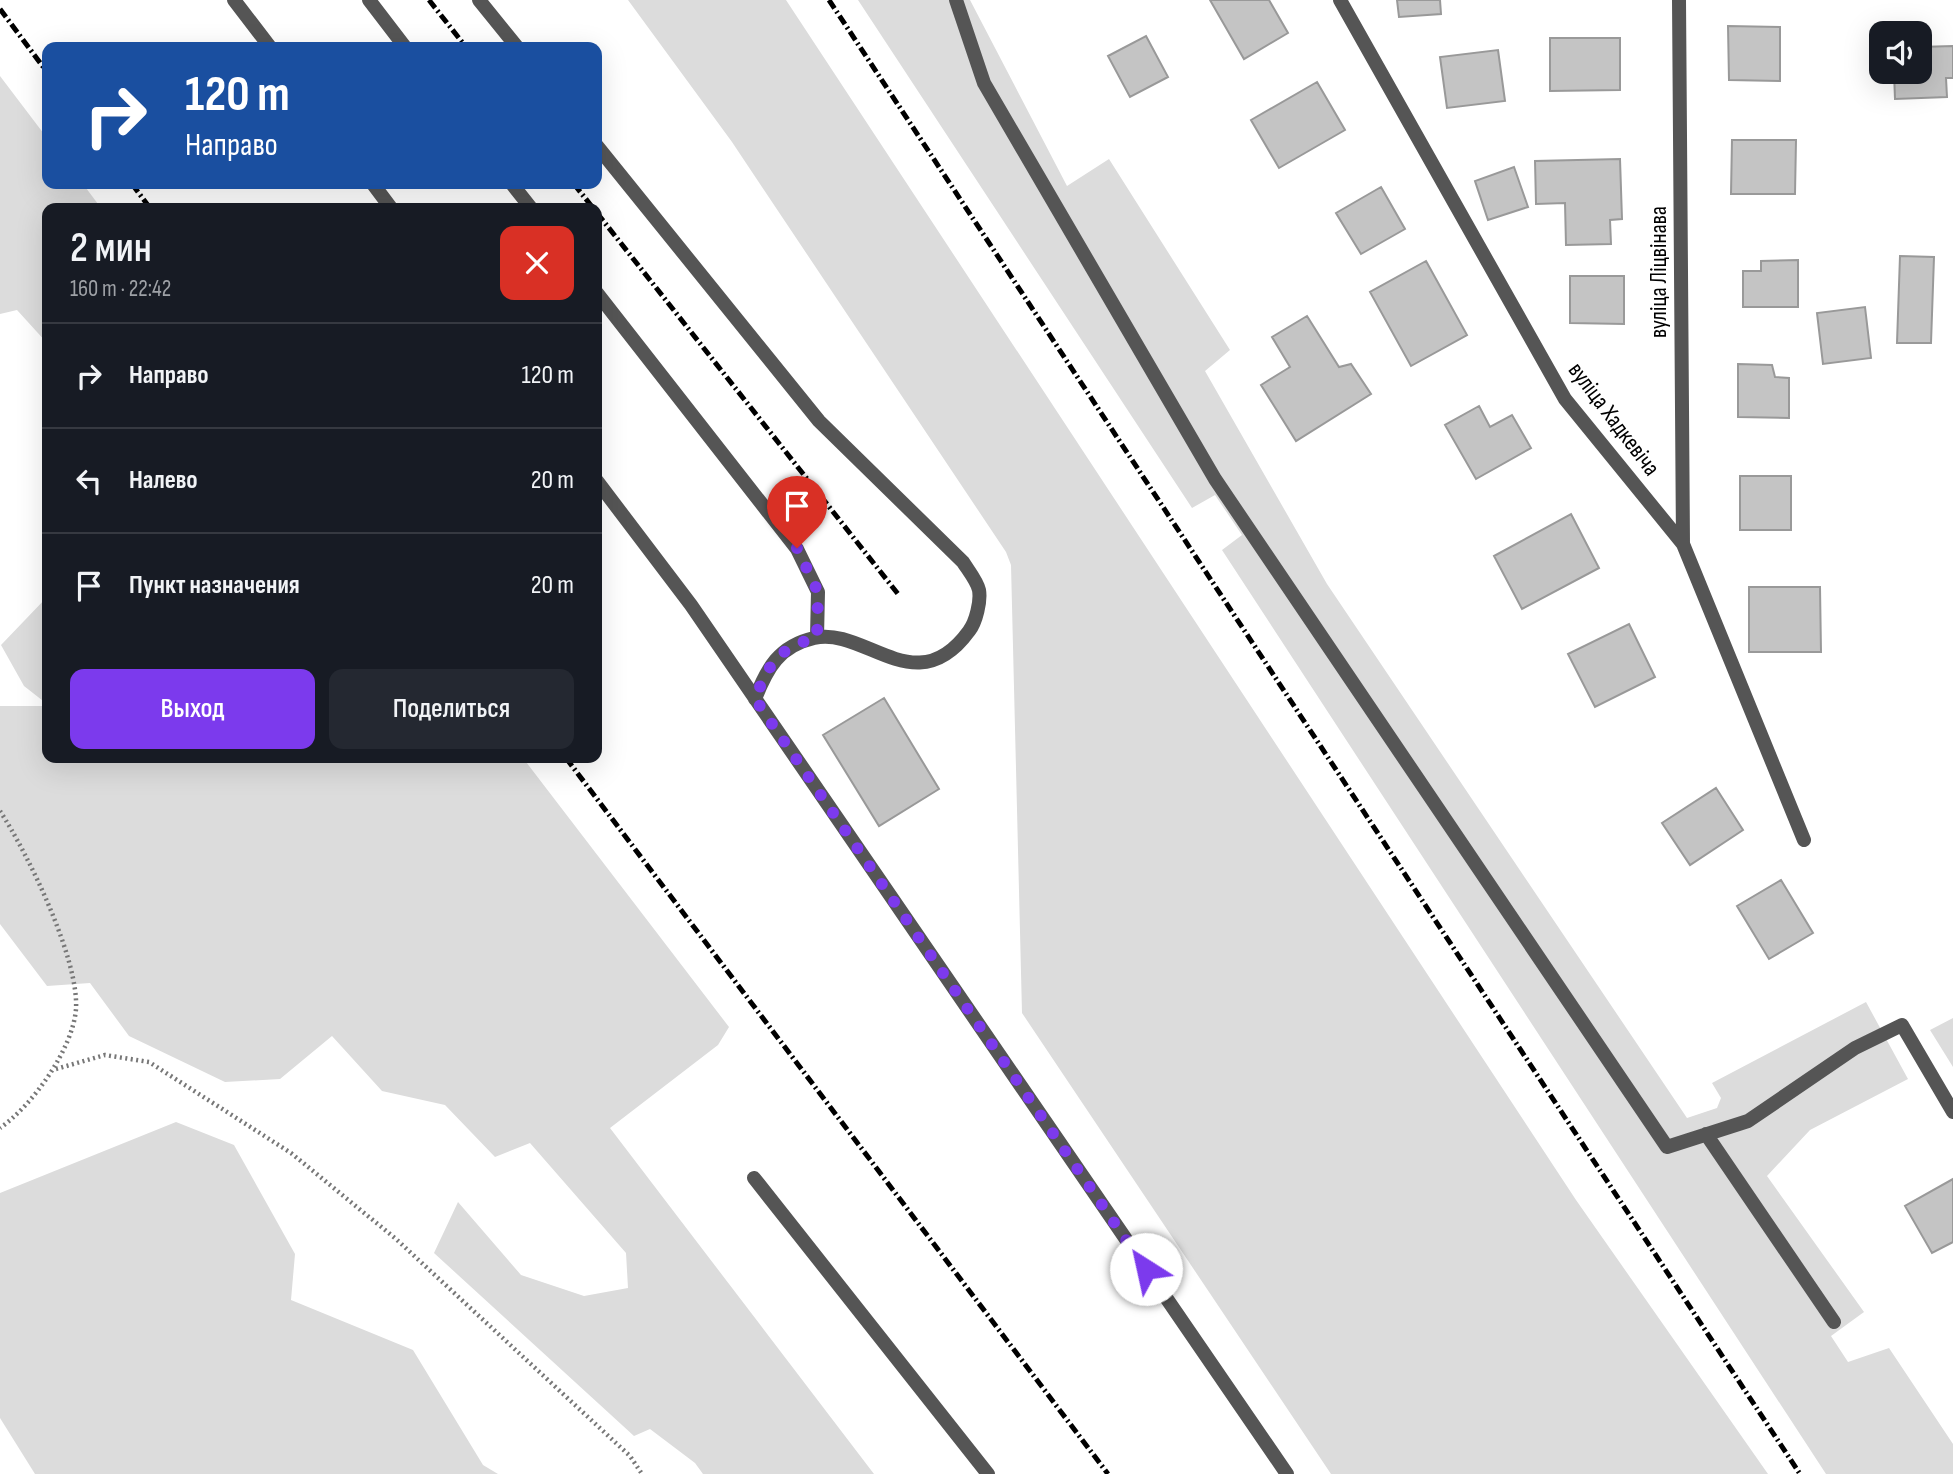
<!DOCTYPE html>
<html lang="ru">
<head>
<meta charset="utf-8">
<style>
	:root { --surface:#171b24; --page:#242831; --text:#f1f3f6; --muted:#9ea1a6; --line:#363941; --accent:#7c3aed }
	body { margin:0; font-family:"Sofia Sans Condensed",sans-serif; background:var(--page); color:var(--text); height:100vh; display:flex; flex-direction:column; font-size:26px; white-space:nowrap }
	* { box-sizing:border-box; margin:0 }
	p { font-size:23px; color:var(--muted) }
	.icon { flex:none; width:38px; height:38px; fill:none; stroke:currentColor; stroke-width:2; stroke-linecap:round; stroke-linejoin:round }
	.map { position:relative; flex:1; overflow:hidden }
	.side { position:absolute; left:42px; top:203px; width:560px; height:560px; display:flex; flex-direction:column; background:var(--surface); border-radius:14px; box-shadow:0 7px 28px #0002 }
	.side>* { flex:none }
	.hud { position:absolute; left:42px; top:42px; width:560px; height:147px; border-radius:14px; box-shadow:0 7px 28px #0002; background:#1a4fa0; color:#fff; overflow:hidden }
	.fabs { position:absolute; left:1869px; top:21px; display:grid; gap:14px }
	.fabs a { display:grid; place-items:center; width:63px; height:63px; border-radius:14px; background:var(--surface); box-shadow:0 7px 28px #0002; font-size:35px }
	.pin { position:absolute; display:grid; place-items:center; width:60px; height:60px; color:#fff; margin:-72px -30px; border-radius:50% 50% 50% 0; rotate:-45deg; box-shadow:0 0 7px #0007 }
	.pin .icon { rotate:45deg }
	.me { position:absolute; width:77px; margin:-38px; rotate:325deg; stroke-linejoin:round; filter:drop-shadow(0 0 5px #0008) }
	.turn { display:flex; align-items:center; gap:24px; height:147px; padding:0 28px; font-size:32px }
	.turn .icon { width:91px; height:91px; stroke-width:2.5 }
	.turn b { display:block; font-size:49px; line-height:60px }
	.round { display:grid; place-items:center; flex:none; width:74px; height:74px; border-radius:14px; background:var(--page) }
	.summary { display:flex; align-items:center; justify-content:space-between; height:119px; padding:0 28px }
	h1 { font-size:42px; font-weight:600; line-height:52px }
	.primary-button { display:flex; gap:14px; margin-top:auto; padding:14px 28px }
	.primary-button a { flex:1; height:80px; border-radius:14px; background:var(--accent); color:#fff; font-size:28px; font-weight:600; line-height:80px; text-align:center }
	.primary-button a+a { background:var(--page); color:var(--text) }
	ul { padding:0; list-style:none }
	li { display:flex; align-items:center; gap:21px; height:105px; padding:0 28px; border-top:2px solid var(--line) }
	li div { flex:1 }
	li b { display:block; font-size:26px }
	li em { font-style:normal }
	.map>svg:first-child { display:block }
	.green { fill:#dcdcdc }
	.building { fill:#c4c4c4; stroke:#999; stroke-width:2 }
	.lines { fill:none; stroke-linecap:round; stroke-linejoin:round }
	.path { stroke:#777; stroke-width:4.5; stroke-dasharray:2 3.5; stroke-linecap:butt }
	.service { stroke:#555; stroke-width:14 }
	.minor { stroke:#555; stroke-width:14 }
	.rail { stroke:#000; stroke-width:5; stroke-dasharray:10 3.5 2 3.5; stroke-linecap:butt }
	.route { stroke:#7c3aed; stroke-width:12; stroke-dasharray:0 21.6 }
	.labels { text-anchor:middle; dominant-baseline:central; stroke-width:5; stroke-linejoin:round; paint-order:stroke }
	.street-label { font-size:24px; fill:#000; stroke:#fff }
</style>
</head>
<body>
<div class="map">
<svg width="1953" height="1474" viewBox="0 0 1953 1474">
	<rect width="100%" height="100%" fill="#fff"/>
	<path class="green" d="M628 0H786L1576 1200 1768 1474H1331L1022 1013 1011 565 1006 552 732 142Z
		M858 0H970L1067 186 1109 159 1230 350 1205 371 1327 584 1687 1118 1717 1108 1721 1098 1712 1083 1866 1002 1908 1079 1810 1130 1767 1176 1864 1312 1831 1336 1848 1362 1889 1348 1953 1444V1474H1826L1222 550 1242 535 1215 495 1192 508Z
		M0 76 47 138V184H83L101 208H47V343L17 310 0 314Z
		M47 597V704L24 686 1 645Z
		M0 706H47V758H523L729 1027 718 1045 610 1128 874 1474H703L695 1463 650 1429 634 1436 434 1253 458 1202 521 1275 584 1296 628 1288 626 1253 530 1143 495 1157 445 1105 382 1091 332 1036 280 1079 225 1082 129 1036 90 983 47 986 0 924Z
		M1953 1018V1067L1930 1030Z
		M176 1122 234 1145 295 1254 291 1300 413 1350 483 1465 498 1474H35L0 1418V1193Z"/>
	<path class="building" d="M1210 0H1269L1288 33 1244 59Z
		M1397 0H1440L1441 14 1399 17Z
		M1728 26 1780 27V81L1729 80Z
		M1146 36 1168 77 1130 97 1108 56Z
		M1550 38H1620V90L1550 91Z
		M1953 46V78H1946L1947 97 1895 99 1894 72H1920V47Z
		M1498 50 1505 101 1447 108 1440 57Z
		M1317 82 1345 130 1279 168 1251 120Z
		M1732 140H1796L1795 194H1731Z
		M1620 159 1622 219 1610 220 1611 244 1566 245 1565 203 1536 204 1535 161Z
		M1514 167 1528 207 1488 220 1475 181Z
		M1381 187 1405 229 1361 254 1336 213Z
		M1900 256 1934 257 1931 343H1897Z
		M1798 260V307H1743V271H1761V261Z
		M1426 261 1467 335 1411 366 1370 292Z
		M1570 276H1624V324L1570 323Z
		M1865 307 1871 358 1823 364 1817 313Z
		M1307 316 1339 367 1351 364 1371 394 1296 441 1261 385 1290 367 1272 337Z
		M1738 364 1772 365 1775 377 1789 378V418L1738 417Z
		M1479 406 1490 427 1512 415 1531 448 1476 479 1445 425Z
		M1740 476H1791V530H1740Z
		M1571 514 1599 568 1522 609 1494 556Z
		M1749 587H1820L1821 652H1749Z
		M1629 624 1655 677 1595 707 1568 654Z
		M884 698 939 789 879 826 823 735Z
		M1716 788 1743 830 1690 865 1662 823Z
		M1781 880 1813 933 1769 959 1737 906Z
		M1953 1179V1242L1932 1253 1905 1206Z"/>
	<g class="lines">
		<path class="path" d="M0 811C28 854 79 959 76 1009 73 1049 32 1106 0 1128
			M56 1069 105 1055 149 1062 291 1153 396 1239 630 1456 642 1474"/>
		<path class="service" d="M234 0 270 47
			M369 0 405 47
			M479 0 517 47
			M956 0 984 83 1215 479 1667 1147 1748 1121 1855 1048 1902 1025 1953 1112
			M597 146 819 421 963 562C968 570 977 581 979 590 981 601 976 622 969 631 916 704 865 626 814 638 779 646 767 668 755 699
			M373 184 391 208
			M512 184 531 208
			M597 293 797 549 818 592 817 637
			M597 481 691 605 1287 1474
			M1706 1134 1834 1322
			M754 1178 988 1474"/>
		<path class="minor" d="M1340 0 1565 399 1683 544 1804 840
			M1679 0 1683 544"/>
		<path class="rail" d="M429 0 466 47
			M829 0 1800 1474
			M0 9 47 72
			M132 184 150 208
			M574 184 593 208
			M597 213 898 594
			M566 758 1108 1474"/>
	</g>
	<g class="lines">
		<path class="route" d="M797 548 818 592 817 637C778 649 770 661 755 699L1146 1269"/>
	</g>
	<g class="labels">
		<g class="street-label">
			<text transform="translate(1658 272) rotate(-90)">вуліца Ліцвінава</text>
			<text transform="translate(1614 419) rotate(53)">вуліца Хадкевіча</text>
		</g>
	</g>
</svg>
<div class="fabs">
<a><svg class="icon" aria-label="sound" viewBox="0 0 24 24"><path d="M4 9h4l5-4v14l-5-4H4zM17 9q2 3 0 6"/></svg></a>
</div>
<div class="pin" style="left:797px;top:548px;background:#d93025"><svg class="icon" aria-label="arrive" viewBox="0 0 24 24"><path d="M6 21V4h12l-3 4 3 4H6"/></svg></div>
<svg class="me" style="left:1146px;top:1269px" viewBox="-20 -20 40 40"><circle r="19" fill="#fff"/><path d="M0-13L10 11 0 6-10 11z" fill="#7c3aed"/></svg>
<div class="hud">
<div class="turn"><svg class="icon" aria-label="right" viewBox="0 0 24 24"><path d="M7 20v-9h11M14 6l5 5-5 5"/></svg><div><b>120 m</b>Направо</div></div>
</div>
<section class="side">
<div class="summary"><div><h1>2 мин</h1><p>160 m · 22:42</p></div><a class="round" style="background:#d93025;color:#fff"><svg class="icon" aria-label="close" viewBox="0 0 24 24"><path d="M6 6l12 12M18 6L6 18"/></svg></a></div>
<ul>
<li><svg class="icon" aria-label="right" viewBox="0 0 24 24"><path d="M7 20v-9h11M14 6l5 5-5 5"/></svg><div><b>Направо</b></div><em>120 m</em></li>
<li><svg class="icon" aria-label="left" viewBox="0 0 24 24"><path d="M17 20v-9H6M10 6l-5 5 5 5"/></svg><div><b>Налево</b></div><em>20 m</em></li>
<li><svg class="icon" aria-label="arrive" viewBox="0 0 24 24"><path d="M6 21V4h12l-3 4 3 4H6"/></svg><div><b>Пункт назначения</b></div><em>20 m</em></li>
</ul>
<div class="primary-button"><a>Выход</a><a>Поделиться</a></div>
</section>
</div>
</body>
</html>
